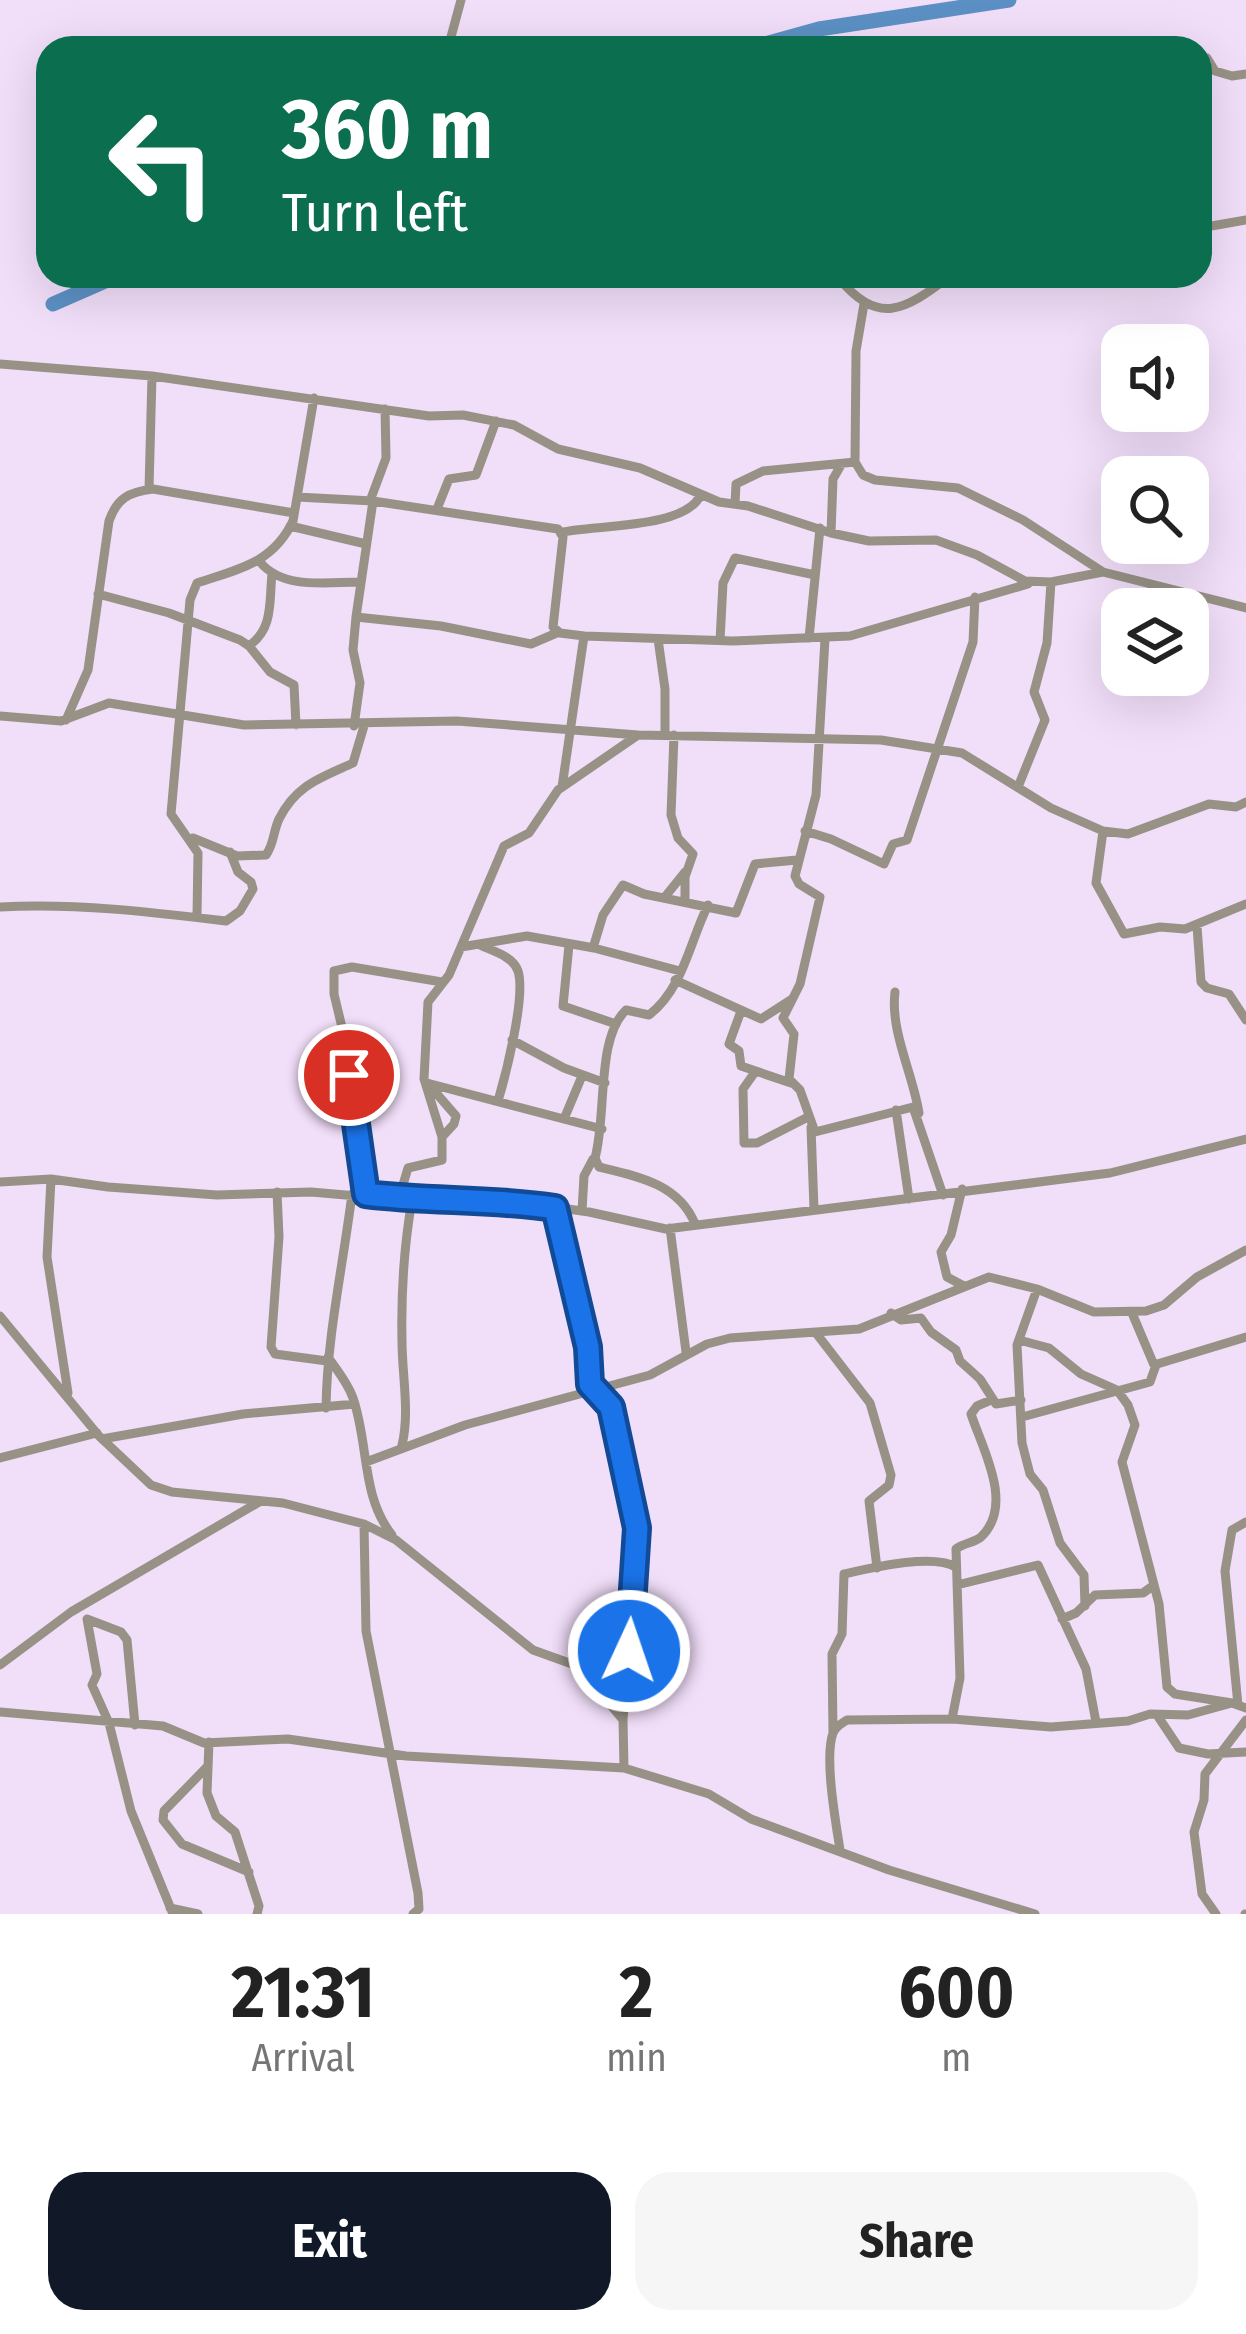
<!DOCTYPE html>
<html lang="en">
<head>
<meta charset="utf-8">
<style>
	:root { --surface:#fff; --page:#f6f6f6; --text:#222; --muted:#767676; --accent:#111827 }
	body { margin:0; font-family:"Fira Sans Condensed",sans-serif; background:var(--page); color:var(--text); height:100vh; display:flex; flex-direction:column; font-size:45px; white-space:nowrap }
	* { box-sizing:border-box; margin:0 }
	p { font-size:39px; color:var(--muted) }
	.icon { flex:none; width:66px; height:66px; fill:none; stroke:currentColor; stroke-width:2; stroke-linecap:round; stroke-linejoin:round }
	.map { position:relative; height:1914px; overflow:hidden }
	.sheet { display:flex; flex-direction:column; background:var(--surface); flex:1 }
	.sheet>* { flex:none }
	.hud { position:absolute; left:36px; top:36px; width:1176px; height:252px; border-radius:36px; box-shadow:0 12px 48px #0002; background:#0b6e4f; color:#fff; overflow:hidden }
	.tools { position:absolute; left:1101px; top:324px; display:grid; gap:24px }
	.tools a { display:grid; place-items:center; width:108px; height:108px; border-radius:24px; background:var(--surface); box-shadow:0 12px 48px #0002; font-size:60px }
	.pin { position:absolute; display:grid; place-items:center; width:102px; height:102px; color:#fff; margin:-51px; border:6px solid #fff; border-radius:50%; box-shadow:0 3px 12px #0007 }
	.me { position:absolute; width:132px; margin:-66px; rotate:3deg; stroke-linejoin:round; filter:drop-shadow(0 0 9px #0008) }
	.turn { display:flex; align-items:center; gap:42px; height:252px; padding:0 48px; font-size:54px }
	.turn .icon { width:156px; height:156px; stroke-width:2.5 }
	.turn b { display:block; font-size:84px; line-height:102px }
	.eta { display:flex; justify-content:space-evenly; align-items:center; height:204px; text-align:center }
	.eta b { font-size:72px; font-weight:700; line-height:84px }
	.cta { display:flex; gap:24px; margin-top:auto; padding:24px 48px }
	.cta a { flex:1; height:138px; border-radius:36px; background:var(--accent); color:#fff; font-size:48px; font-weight:700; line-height:138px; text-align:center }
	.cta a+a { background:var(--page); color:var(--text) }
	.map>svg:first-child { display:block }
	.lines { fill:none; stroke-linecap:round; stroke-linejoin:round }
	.river { stroke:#5c90c4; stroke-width:15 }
	.minor { stroke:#989286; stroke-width:9 }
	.route-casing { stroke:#114b97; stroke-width:30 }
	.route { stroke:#1a73e8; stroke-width:21 }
</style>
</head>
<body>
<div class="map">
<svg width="1246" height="1914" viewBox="0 0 1246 1914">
	<rect width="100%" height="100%" fill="#f1def9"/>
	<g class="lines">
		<path class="river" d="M750 48 819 29 1009 0
			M53 304 117 276"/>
		<path class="minor" d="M448 48 461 0
			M1207 58 1215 71 1232 76 1246 74
			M1200 228 1246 220
			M837 276C878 327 904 311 950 276
			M0 364 152 376 429 416 463 415 514 425 558 449 640 468 719 502 748 506 831 533 869 541 936 540 977 555 1025 581 1051 582 1103 572 1246 608
			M855 462 863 475 875 480 958 488 1023 520 1103 572
			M149 489 152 376
			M297 497 373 501 558 529 563 537 553 627 560 633 584 636 733 641 850 636 1028 584
			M370 501 386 458 385 409
			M735 504 736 484 763 471 855 462 856 351 864 304
			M437 509 449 479 476 475 496 421
			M290 526 366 544
			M563 532C596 525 685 528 700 496
			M831 533 833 479 841 465
			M260 562C283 590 327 582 360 582
			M98 594 169 613 240 640 249 646 270 672 294 685 296 725
			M356 617 441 626 531 644 559 632
			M809 638 820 528
			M658 639 665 689V735
			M825 639 816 795 795 876 799 884 820 897 800 984 783 1018 794 1034 789 1079 800 1090 815 1132 913 1107 943 1195
			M720 641 723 583 735 558 815 575
			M249 646C274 628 269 601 272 574
			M0 716 61 721 109 703 244 725 457 721 638 735 881 740 962 753 1051 808 1103 831 1128 834 1209 804 1236 807 1246 802
			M66 720 88 670 109 521C117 498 129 492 153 489L294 513
			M354 726 360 683 353 650 356 617 373 501
			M674 735 671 815 678 838 693 854 685 877V900
			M562 787 584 636
			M1018 787 1045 720 1034 692 1047 643 1051 582
			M805 831 831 839 884 864 893 844 907 840 973 642 975 597
			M1103 831 1096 883 1124 934 1160 927 1185 929 1246 904
			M193 838 237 856 266 855C274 844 273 832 279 819 296 785 320 778 353 763L364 726
			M664 898 685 872
			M0 907C76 903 151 912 226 921L240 911 253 889 251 882 238 872 230 852
			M197 916 198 853 171 814 190 600 197 583C239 569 273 563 293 521L314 398
			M1197 926 1201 982 1207 988 1229 994 1246 1020
			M480 945C492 951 513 956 518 971 526 996 506 1074 498 1101
			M569 945 563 1006 616 1024
			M461 947 527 936 594 948 680 971
			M593 948 603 915 623 885 644 894 736 913 755 864 797 860
			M675 980 761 1019 792 999
			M895 992C890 1031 913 1074 919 1113
			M741 1011 729 1044 739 1051 741 1066 791 1083
			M512 1040 564 1068 605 1083
			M755 1072 743 1089 744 1143H757L808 1117
			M427 1083 602 1129
			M430 1086 456 1116 454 1124 442 1137
			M896 1110 909 1199
			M564 1119 582 1076
			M811 1127 814 1209
			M51 1179 47 1257 68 1393
			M0 1182 51 1179 108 1187 217 1195 311 1192 438 1203 512 1201 589 1212 666 1229 1110 1173 1246 1139
			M962 1189 951 1235 941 1252 947 1277 964 1286
			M277 1192 279 1237 271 1347 275 1354 327 1361
			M366 1194 345 1040 334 994V971L352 967 442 982
			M399 1198 408 1168 442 1160V1137L424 1079 428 1002 449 975 504 846 529 833 558 790 638 735
			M555 1208 588 1347 590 1385 611 1407 637 1529 623 1720 624 1768
			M582 1211 584 1176 593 1159
			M695 1224C679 1184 637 1176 599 1167L595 1158C607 1115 596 1038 626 1010L649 1015C683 989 690 941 708 905
			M670 1228 686 1352
			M1037 1289 1017 1345 1022 1443 1030 1474 1043 1490 1060 1543 1084 1575 1085 1606
			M891 1313 901 1320 921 1318 931 1332 956 1350 960 1361 980 1379 996 1404 1021 1400
			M1132 1313 1154 1365 1246 1337
			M0 1316 99 1436 151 1485 172 1492 283 1503 364 1524 396 1540 533 1650 572 1664 584 1673 623 1720
			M816 1333 870 1403 891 1475 889 1485 869 1501 877 1568
			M1019 1340 1049 1348 1081 1374 1117 1390 1128 1405 1135 1425 1122 1462 1159 1604 1167 1687 1175 1694 1232 1703
			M328 1357C337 1370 348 1383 353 1398 369 1444 361 1496 392 1535
			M326 1408C327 1336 343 1266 352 1194
			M1022 1417 1150 1382 1156 1365
			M102 1439 243 1414 355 1404
			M402 1445C410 1412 402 1375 402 1341 401 1295 404 1246 412 1200
			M0 1458 97 1433
			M366 1462 465 1425 650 1375 707 1344 730 1338 859 1329 989 1277 1037 1289 1094 1312 1146 1311 1164 1305 1197 1277 1246 1250
			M364 1524 366 1631 418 1893 419 1909 413 1914
			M957 1585 1038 1565 1086 1669 1096 1722
			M87 1619 97 1674 92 1685 109 1723 131 1811 173 1914
			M87 1619 121 1632 127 1640 135 1725
			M1062 1619 1076 1613 1095 1595 1143 1593 1154 1585
			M576 1664 615 1660 628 1666
			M0 1665 71 1612 259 1502
			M1238 1705 1225 1571 1232 1530 1246 1522
			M0 1712 163 1726 204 1743 288 1739 406 1756 624 1768 709 1794 751 1819 889 1870 1035 1914
			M1157 1715 1179 1748 1208 1754 1246 1752
			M952 1719 960 1678 956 1549C963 1543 974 1543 981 1537 1015 1505 982 1448 971 1414L977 1406 991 1400
			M833 1732 832 1654 842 1634 844 1574C871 1568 932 1553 956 1567
			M209 1742 207 1793 216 1816 235 1832 259 1906 257 1914
			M207 1767 164 1811 163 1820 182 1844 249 1872
			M840 1850C836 1823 824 1758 833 1733 836 1726 841 1724 847 1720L952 1719 1051 1727 1128 1721 1150 1714 1188 1715 1232 1703 1246 1708
			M170 1908 198 1914
			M1216 1914 1202 1894 1194 1832 1204 1800 1205 1774 1246 1720
			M1245 1914H1246"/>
	</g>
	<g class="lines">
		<defs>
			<path id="route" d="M349 1075 366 1194C429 1202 492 1198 555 1208L588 1347 590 1384 611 1407 637 1528 629 1651"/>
		</defs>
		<use href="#route" class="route-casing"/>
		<use href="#route" class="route"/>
	</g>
</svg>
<div class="tools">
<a><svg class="icon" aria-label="sound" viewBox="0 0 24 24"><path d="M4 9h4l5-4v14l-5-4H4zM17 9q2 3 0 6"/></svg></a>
<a><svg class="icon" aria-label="search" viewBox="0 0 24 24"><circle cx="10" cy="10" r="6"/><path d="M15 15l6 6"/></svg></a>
<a><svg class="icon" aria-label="layers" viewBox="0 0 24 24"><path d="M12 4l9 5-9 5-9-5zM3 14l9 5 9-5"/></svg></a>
</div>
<div class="pin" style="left:349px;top:1075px;background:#d93025"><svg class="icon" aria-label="arrive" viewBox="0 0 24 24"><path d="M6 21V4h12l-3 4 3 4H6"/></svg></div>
<svg class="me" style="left:629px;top:1651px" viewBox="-20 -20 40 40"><circle r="17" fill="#1a73e8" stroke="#fff" stroke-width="3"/><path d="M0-11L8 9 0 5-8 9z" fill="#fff"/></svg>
<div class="hud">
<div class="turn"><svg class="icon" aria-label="left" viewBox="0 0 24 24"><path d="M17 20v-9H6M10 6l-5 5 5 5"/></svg><div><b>360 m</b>Turn left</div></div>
</div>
</div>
<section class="sheet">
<div class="eta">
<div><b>21:31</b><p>Arrival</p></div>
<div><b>2</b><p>min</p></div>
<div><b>600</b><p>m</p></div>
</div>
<div class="cta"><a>Exit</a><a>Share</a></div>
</section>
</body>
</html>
